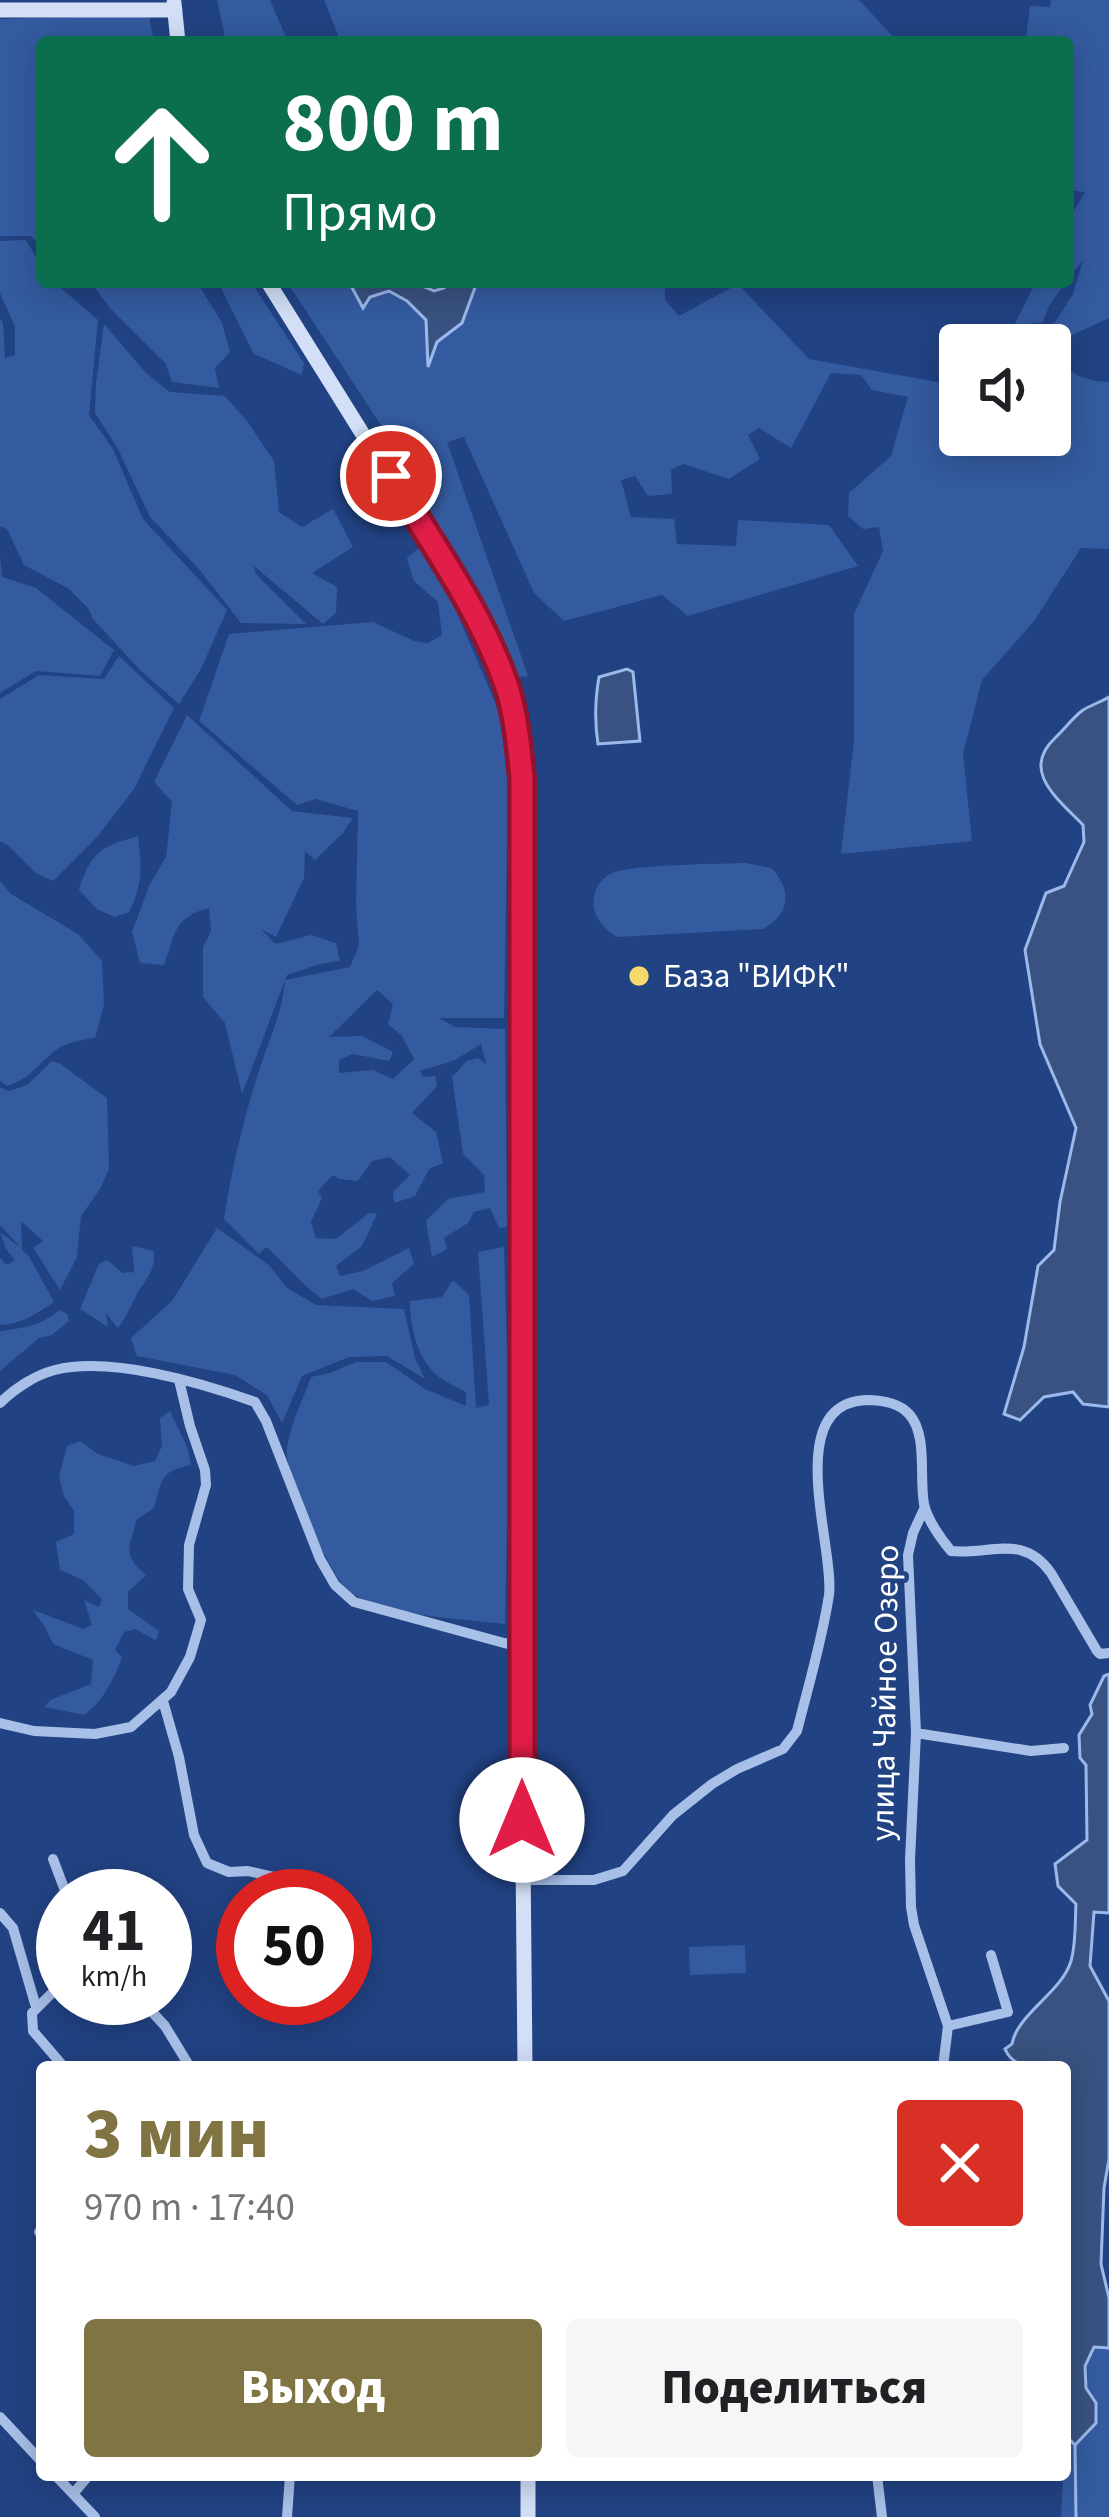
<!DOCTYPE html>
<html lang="ru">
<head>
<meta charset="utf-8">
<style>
	:root { --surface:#fff; --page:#f6f6f6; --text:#202124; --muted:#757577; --accent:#807443 }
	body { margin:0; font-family:"Source Sans 3",sans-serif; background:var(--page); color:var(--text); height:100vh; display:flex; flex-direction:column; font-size:45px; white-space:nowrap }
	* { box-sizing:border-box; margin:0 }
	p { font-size:39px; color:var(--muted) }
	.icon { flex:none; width:66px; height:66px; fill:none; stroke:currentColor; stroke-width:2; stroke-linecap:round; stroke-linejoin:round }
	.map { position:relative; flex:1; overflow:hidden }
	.drawer { position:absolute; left:36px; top:2061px; width:1035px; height:420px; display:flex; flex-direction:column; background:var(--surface); border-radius:12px; box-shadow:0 6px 30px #0003 }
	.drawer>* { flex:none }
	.hud { position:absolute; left:36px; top:36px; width:1038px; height:252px; border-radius:12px; box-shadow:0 6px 30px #0003; background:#0b6e4f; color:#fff; overflow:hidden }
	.tools { position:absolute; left:939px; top:324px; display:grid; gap:24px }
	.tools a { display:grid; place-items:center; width:132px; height:132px; border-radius:12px; background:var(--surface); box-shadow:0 6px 30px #0003; font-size:60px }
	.speed { position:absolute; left:36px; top:1869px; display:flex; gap:24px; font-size:60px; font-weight:700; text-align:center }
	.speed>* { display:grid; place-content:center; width:156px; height:156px; border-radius:50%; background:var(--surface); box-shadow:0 6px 30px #0003; line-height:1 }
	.speed small { font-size:30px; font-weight:400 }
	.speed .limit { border:18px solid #d22; background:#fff; color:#111 }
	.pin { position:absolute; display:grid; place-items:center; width:102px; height:102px; color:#fff; margin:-51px; border:6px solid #fff; border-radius:50%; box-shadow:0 3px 12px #0007 }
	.me { position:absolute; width:132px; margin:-66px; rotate:0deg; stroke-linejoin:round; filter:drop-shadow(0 0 9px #0008) }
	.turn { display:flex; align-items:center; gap:42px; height:252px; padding:0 48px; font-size:54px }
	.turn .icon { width:156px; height:156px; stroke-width:2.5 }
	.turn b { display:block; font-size:84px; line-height:102px }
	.round { display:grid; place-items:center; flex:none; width:126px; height:126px; border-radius:12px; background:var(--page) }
	.summary { display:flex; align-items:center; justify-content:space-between; height:204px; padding:0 48px }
	h1 { font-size:72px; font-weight:800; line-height:90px; color:var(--accent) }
	.primary-button { display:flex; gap:24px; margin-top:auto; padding:24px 48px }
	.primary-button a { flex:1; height:138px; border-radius:12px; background:var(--accent); color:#fff; font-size:48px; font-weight:800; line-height:138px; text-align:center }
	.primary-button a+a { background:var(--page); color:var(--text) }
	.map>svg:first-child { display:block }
	.green { fill:#345ba0; fill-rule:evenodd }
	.water { fill:#395281; stroke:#9bb9ea; stroke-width:3 }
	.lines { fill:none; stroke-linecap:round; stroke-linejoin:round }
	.stream { stroke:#9bb9ea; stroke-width:3 }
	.street { stroke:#a8bfe8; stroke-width:10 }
	.secondary { stroke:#d2dff7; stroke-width:15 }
	.route-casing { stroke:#92132f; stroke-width:30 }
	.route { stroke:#e11d48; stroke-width:21 }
	.poi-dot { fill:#f5da69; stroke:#214283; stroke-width:4.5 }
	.labels { text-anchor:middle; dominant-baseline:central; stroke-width:9; stroke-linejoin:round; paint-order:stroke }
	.poi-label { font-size:33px; fill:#fff; stroke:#214283; text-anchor:start }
	.street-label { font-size:33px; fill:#fff; stroke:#214283 }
</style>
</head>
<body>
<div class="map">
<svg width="1109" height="2517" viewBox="0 0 1109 2517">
	<rect width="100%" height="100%" fill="#214283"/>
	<path class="green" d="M217 0H270L288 42H252L247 38 239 42H226Z
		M324 0H859L898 42H341Z
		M1051 0H1109V318L1066 338 1052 327 1073 294 1083 260 1068 279V221L1085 192 1068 190V42H1031L1026 39 1030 6 1050 7Z
		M149 15 154 42H42V248L31 236H0V19Z
		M26 240 42 267V282H54L98 320 89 415 113 449 143 519 227 610 201 669 179 704 140 670 93 619 88 608 69 589 24 565 7 529 0 526V318L3 323 5 358 15 355V327L0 293V241Z
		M91 282H197L222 323 230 352 215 368 219 388 172 382 166 364 109 307Z
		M218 282H251L304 363 302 375 254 354Z
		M287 282H349L363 307 370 297 389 291 407 301 426 320 428 361 437 342 462 323 477 282H665V300L679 316 738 284 809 359 960 386V435H1050V358C1068 371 1087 383 1109 382V549L1081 548 1034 621 982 680 963 754 972 841 841 854 854 740V614L883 551 879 527 863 529 848 516 849 493 891 456 908 397 872 390 861 375 831 373 791 448 759 428 748 435 760 459 729 479 683 464 671 470 672 494 648 496 635 476 621 480 631 517 674 519 677 544 736 546 738 520 829 525 858 566 688 616 662 595 564 621 534 593 464 437 447 442 528 676 519 677 394 445Z
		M1036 282H1066L1049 306 1043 322 1027 324 1023 342 1027 345H1004Z
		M104 324 146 373 170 392 225 396 247 421 274 461 279 512 302 527 333 509 353 547 312 573 337 587 336 613 323 624 254 566 255 573 306 624 241 623 199 569 150 517 117 447 95 413 96 383Z
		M420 547 442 578 500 714 508 785 504 1018H439L455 1027 505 1029 507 1227 499 1228 490 1208 474 1212 468 1223 444 1238 447 1249 432 1257 426 1221 448 1199 485 1192 484 1175 463 1154 452 1077 467 1061 478 1058 486 1064 481 1044 455 1060 420 1071 424 1077 435 1076 437 1086 412 1113 436 1132 443 1163 429 1169 415 1196 394 1203 393 1192 410 1175 390 1157 372 1161 358 1181 339 1179 333 1175 318 1191 322 1198 311 1222 316 1238 336 1239 369 1213 377 1214 362 1246 336 1266 340 1276 363 1271 409 1248 414 1264 392 1283 395 1296 372 1301 353 1289 322 1299C301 1284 286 1264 266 1247L259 1254 224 1219C232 1166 245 1112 262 1062 271 1034 283 1010 285 980L242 1094 225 1023 203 997V947L211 931 209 908C172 918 176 934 164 965L140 963 132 932 149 886 166 857 172 802 154 782 187 715 292 811 353 818 343 833 315 860 305 851 304 878 276 937 261 929 275 944 311 935 336 943 340 961 320 964 287 975 285 980 350 967 359 945 356 905 358 811 316 799 297 805 199 721 229 634 373 622 414 641 428 643 442 635 438 602 414 581 407 558ZM377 990 393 1004 388 1024 402 1036 414 1059 393 1079 373 1070 339 1073V1060L353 1054 389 1061 393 1052 362 1036 329 1037Z
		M0 557 2 577 36 588 114 650 100 676 36 671 0 693Z
		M119 656 174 708 134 789 97 837 53 881 36 873 9 846 0 841V699L39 675 104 679Z
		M138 836C142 865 143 885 129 912L115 917 97 909 79 890C91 851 101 847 138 836Z
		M746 863 771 868C793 890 790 915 763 929L617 937C603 928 591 915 594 897 595 888 602 879 610 874 629 864 720 864 746 863Z
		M0 881 11 894 78 934 102 961 104 1005 95 1038C82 1040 67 1042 56 1050 36 1065 34 1077 7 1086L0 1081Z
		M52 1061 59 1063 107 1098 109 1169 100 1189 81 1216 77 1257 60 1290 33 1248 43 1241 21 1221 22 1250 29 1256 54 1302C36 1314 22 1324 0 1325V1258L7 1265 15 1260 6 1249 0 1232 21 1248 0 1225V1087L8 1091 27 1085Z
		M217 1228 269 1265 287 1288 316 1305 404 1309 415 1358 425 1379 387 1356 349 1357 302 1376 282 1423 267 1395 235 1375 137 1356 131 1338 172 1301Z
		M132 1246 154 1251C156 1274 142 1282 134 1300 129 1311 125 1318 118 1328L106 1313 108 1327 80 1309 99 1264 107 1260 123 1273 134 1272Z
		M504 1247 509 1422 505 1624C464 1619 383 1616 350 1592 331 1579 283 1472 287 1448 290 1425 303 1399 311 1377L330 1373 356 1362H386L425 1389 466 1406V1392C458 1387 447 1383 439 1377 417 1359 410 1328 410 1301L442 1297 453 1280 469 1295 476 1408 489 1405 478 1252Z
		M59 1310 67 1314 69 1321 52 1335 39 1338 0 1371V1331C22 1328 42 1326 59 1310Z
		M170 1411 188 1449 191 1465C160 1471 162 1480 154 1508L136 1520C131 1547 120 1554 146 1575L128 1592V1609L159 1631 156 1640 135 1629 124 1632 115 1650 122 1657C114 1679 103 1702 84 1715L45 1707 50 1700 91 1684 93 1660 53 1644 45 1627 33 1610 83 1629 92 1625 84 1600 99 1607 102 1599 83 1580 60 1570 56 1542 74 1534V1511L64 1496 59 1477 67 1446 80 1441 98 1454 134 1466 155 1461 162 1446 160 1418Z
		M745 1945 746 1973 690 1975 689 1947Z
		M1094 2347 1109 2348V2517H1061L1065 2446 1075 2445 1086 2388 1085 2365Z"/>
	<path class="water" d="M349 282H413L434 291 444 288 450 282H477L462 323 437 342 428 367 426 320 407 301 389 291 370 297 363 308Z
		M627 669 633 672 640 741 598 744C594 719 595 700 599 677Z
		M1109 697V1407L1083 1404 1073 1392 1044 1397 1020 1420 1004 1414 1024 1347 1038 1266 1054 1250 1060 1202 1076 1128 1040 1044 1025 950 1046 893 1064 886 1084 842 1083 825C1058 799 1020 771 1055 738 1065 729 1072 718 1083 710 1091 705 1101 702 1109 697Z
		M1109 1674V1913L1094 1912 1090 1966 1109 2001V2159L1104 2188 1101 2264 1109 2298V2348L1094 2347 1085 2366 1086 2388 1096 2403V2423L1075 2445 1069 2439 1065 2417V2067C1042 2067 1016 2073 1005 2049L1012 2044C1017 2014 1062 1992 1071 1961 1076 1944 1075 1922 1076 1904L1058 1886 1055 1864 1087 1840 1086 1765 1080 1758 1079 1735 1092 1714 1090 1705 1104 1676Z"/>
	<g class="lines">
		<path class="stream" d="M1075 2445 1076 2517"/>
		<path class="street" d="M0 1403C14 1389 35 1375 55 1370 111 1356 202 1383 255 1402L266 1421 320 1559 335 1585 354 1602 504 1643 521 1646
			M924 1509 913 1533 908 1555 916 1733 910 1860 911 1907 914 1925 948 2026 943 2067
			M163 1701 179 1757 194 1835 207 1863 229 1872 248 1871 283 1879
			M0 1723 34 1731 95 1734 131 1727 171 1692 190 1657 201 1620 188 1589 189 1545 206 1485 205 1470 190 1426 179 1380
			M916 1733 1031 1751 1064 1748
			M53 1859 67 1896
			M522 1880H594L623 1871 673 1815 712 1784 737 1769 783 1749 797 1731C808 1687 822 1641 829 1595 835 1548 781 1404 866 1400 880 1400 898 1402 909 1414 928 1435 919 1477 924 1504 927 1519 941 1539 951 1551 991 1555 1023 1533 1051 1573L1097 1651 1100 1654 1109 1653
			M0 1913 13 1928 36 2007
			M63 1987 52 1993 32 2013 33 2031 64 2067
			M131 1998 153 2013 165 2026 190 2067
			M948 2026 1008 2012 991 1955
			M39 2232 42 2235
			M0 2417 42 2462
			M55 2475 95 2517
			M877 2475 882 2517
			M73 2494 89 2475
			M287 2517 290 2475"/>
		<path class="secondary" d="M174 3 178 42
			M0 10H175
			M268 282 471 608C503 668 515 710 522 778L521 1646 525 2067
			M528 2475V2517"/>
	</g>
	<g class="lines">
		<defs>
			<path id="route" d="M391 476C432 544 481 611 507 687 516 716 519 747 522 778V1820"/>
		</defs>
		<use href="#route" class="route-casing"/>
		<use href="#route" class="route"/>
	</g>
	<circle class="poi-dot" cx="639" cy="976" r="12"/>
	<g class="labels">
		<g class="poi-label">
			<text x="663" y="976">База "ВИФК"</text>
		</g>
		<g class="street-label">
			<text transform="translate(885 1693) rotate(-89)">улица Чайное Озеро</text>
		</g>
	</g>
</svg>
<div class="tools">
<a><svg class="icon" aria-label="sound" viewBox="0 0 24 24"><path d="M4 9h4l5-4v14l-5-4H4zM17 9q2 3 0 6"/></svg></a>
</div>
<div class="speed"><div>41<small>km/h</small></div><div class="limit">50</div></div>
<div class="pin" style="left:391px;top:476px;background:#d93025"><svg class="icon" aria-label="arrive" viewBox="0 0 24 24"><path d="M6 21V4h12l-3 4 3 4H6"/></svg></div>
<svg class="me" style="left:522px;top:1820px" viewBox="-20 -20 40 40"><circle r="19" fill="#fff"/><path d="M0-13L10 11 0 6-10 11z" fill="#e11d48"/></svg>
<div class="hud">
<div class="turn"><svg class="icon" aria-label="ahead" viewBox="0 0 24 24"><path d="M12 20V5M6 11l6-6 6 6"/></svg><div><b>800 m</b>Прямо</div></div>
</div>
<section class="drawer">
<div class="summary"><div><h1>3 мин</h1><p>970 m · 17:40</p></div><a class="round" style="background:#d93025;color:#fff"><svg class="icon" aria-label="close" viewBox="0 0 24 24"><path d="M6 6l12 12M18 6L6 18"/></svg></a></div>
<div class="primary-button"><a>Выход</a><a>Поделиться</a></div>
</section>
</div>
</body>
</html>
